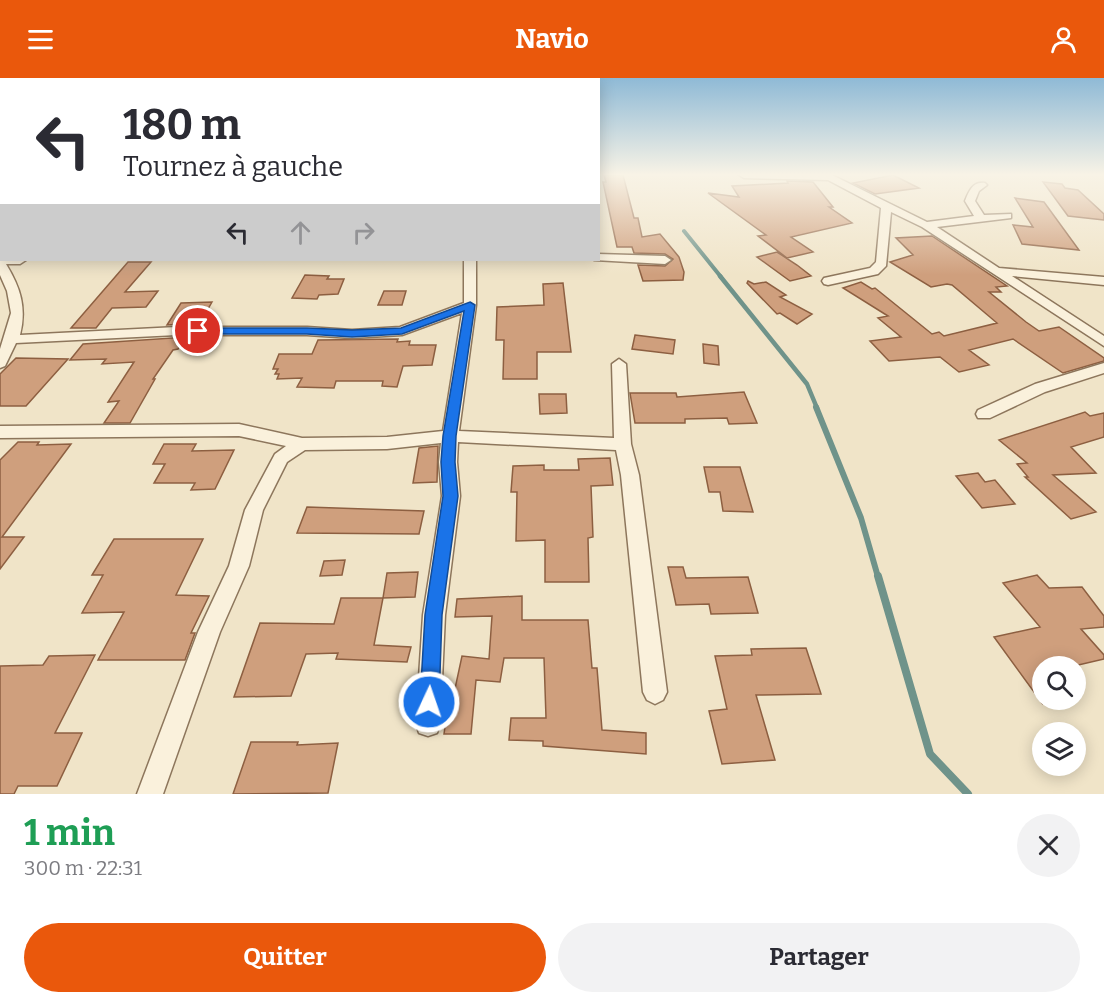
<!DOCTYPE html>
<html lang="fr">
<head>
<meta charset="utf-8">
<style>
	:root { --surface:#fff; --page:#f2f2f3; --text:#2b2b33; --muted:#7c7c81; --accent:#ea580c }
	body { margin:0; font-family:Bitter,serif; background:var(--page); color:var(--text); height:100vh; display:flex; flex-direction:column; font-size:22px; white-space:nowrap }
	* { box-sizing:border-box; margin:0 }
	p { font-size:20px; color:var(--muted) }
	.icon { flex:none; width:33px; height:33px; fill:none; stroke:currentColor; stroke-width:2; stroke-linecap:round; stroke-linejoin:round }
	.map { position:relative; height:716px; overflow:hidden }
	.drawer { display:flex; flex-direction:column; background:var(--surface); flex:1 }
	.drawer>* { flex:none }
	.guide { position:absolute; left:0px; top:0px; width:600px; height:183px; box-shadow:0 3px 15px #0003; background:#fff; color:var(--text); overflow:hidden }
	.tools { position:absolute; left:1032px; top:578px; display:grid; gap:12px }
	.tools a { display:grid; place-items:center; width:54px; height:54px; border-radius:50%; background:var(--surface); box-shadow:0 3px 15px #0003; font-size:30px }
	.pin { position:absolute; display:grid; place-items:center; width:51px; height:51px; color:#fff; margin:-26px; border:3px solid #fff; border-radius:50%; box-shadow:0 2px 6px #0007 }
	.me { position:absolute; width:66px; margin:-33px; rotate:3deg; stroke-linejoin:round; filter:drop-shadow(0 0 4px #0008) }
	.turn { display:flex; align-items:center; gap:21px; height:126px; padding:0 24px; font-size:27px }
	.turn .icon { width:78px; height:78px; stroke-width:2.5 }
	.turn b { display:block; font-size:42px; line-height:51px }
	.lanes { display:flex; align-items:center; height:57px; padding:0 24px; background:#0003; justify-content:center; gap:30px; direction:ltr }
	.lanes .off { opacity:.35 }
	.round { display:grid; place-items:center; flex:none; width:63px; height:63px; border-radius:32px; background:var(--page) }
	.overview { display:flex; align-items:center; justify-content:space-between; height:102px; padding:0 24px }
	h1 { font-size:36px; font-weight:700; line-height:45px; color:#1e9e55 }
	.action { display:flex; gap:12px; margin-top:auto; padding:12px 24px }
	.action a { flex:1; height:69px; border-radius:36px; background:var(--accent); color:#fff; font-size:24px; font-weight:700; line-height:69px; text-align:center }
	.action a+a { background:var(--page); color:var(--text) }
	header { display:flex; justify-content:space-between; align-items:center; height:78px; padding:0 24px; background:var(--accent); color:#fff; font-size:27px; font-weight:700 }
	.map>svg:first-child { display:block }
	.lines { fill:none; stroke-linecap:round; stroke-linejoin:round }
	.stream-far3 { stroke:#6f938a; stroke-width:4 }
	.stream-far2 { stroke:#6f938a; stroke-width:4.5 }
	.stream-far1 { stroke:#6f938a; stroke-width:6 }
	.stream { stroke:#6f938a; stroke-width:8 }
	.building { fill:#cf9f7d; stroke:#8d5f41; stroke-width:1.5 }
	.street-casing { stroke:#8d765c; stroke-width:3 }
	.highway-casing { stroke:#5b4430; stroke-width:3 }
	.street { fill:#faf1dc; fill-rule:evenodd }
	.highway { fill:#e0a458; fill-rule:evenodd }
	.route { fill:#1a73e8; stroke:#114b97; stroke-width:1.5 }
</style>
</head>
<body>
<header><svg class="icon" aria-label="menu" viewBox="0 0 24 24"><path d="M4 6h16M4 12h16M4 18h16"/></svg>Navio<svg class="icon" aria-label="person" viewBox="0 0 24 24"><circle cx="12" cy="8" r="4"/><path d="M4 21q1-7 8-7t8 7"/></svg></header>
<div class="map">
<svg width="1104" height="716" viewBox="0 0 1104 716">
	<rect width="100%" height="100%" fill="#f0e4c8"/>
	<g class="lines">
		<path class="stream-far3" d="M684 153 721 199"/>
		<path class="stream-far2" d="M720 198 807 306 817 330"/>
		<path class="stream-far1" d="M816 329 861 440 878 499"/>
		<path class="stream" d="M878 498 930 676 968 716"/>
	</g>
	<path class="building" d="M604 97H623L634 140H638L642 159 660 156 679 179 684 194 683 202 643 203 638 187 665 188 673 181 665 176 634 175 632 169H617L603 104H606Z
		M893 97 919 110 875 116 853 105Z
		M787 103 813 104 833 129H829L852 145 791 159 813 174 787 180 758 158 766 157 708 115 739 119 732 108 788 105Z
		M1043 104 1062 106 1065 110 1078 112 1104 136V142L1068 138Z
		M1015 120 1044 124 1079 172 1022 166 1013 147 1033 149Z
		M932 158 1007 208 996 209 1001 214H989L1026 244 1039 253 1059 249 1104 280V283L1063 295 1013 261 969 272 989 287 959 294 940 279 889 283 870 263 901 259 878 240 888 238 843 210 861 204 872 211 875 210 932 256 939 254 944 258 997 245 952 207 947 206 931 209 890 184 913 177 896 160Z
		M777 174 797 187 811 198 790 203 757 179Z
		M128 184H151L125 214 158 213 146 229 112 230 96 250H71Z
		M305 197 329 198 327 201H344L338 216 319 217 317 221 292 220Z
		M748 203 754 206 766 204 786 217 780 219 812 236 797 246 780 235 777 236 747 205Z
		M563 205 571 274H537V301H503L504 262H496L497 229 544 227 543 206Z
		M384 213H406L402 227H378Z
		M212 224 200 245 167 247 181 225Z
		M635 257 675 262 673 276 632 271Z
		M187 259 178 271 173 272 153 301H155L130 345H104L119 323 108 324 134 284 102 286 106 281 70 282 83 266Z
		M398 261 397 264 410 263 409 267H436L432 287 403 288 397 309 382 308 383 303H336L334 310 297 309 302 300 277 301 279 296H275L278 291H273L279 276H312L318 262Z
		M703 266 718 268 719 287 704 285Z
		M16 280 68 281 26 328H0V296Z
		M744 314 757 345 729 346 727 340 685 341V345H635L630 315H676L677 319Z
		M539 316H566L567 335 540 336Z
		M1085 334 1090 338 1104 335V359L1071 369 1096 395 1053 397 1096 434 1071 441 1025 399H1028L1017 386 1027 385 999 362Z
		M18 364H39L37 367 71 366 2 459H24L0 491V382Z
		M164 366H196L192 373 234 372 215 411 191 412 195 405H154L165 386H153Z
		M438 368 437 404 413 405 419 370Z
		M610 380 613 407 591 408 593 459 588 460 589 504H545V462L516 463 517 414H511L513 388 544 387V392H579L578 381Z
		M704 389H740L753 434 723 433 720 414H709Z
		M978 395 985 404 995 402 1015 426 982 430 956 398Z
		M307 429 424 433 419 456 297 455Z
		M114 461H203L176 517 209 518 191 555H195L185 582H98L124 534 82 535 103 497H92Z
		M345 482 342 497 320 498 324 483Z
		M668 489H683L686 500 748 499 758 535 711 536 709 526 676 527Z
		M418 494 415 519 383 520 387 495Z
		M1037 497 1049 510 1082 509 1104 538V549L1081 551 1104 577V581L1074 588H1042V625L994 559 1040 549 1003 505Z
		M522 518V542H588L592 590H597L602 652 646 655V676L543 668V663L509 662 511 640H546L544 580H504L500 604 476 602 471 656H444L449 620H453L462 578 489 581 492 538 455 539 457 521Z
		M341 520H383L374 567 411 569 407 584 336 581 338 575 306 576 291 618 234 619 260 545 334 546Z
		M806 570 821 616 756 617 775 682 722 686 709 633 727 631 715 578 752 577 751 571Z
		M95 577 55 655H82L57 708H18L14 716H0V588L43 587 49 578Z
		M251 664H298L297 667 338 665 328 715 233 716Z"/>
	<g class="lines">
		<defs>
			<path id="street" d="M739 97H832L927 144 974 138 965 123C969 113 973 103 985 105L987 107 979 113 975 123 984 137 1011 136V140L937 149 999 190 1104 199V207L1012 198 1104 258V268L922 149 891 134 886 188 878 196 828 207 824 206 822 203 824 200 870 190 876 184 881 130 828 102 744 100Z
				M598 176 665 178 671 182 665 186 594 182H598Z
				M0 178 2 182H26L20 186H6C20 209 27 229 20 257L177 249H307L352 252 400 249 464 225V182H476V227L459 353 614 360 612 286 619 281 626 286 631 366 639 397 667 614 663 622 655 626 647 622 643 614 621 397 616 372 458 364 457 384 460 418 445 537 440 646 437 655 428 658 419 655 416 646 423 537 442 418 439 384 441 365 387 371 305 372 287 384 263 432 249 488 220 554 163 716H137L198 554 229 488 245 432 275 376 286 368 239 358 0 360V348L239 346 302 360 387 359 443 353 462 235 402 257 352 260 307 257H177L16 265 5 288 0 290V271L11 235 7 213 0 197Z
				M1104 285V295L1045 314 990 340H978L976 336 978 332 1035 306Z"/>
			<path id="highway" d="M0 97H2V107H0Z"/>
		</defs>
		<use href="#street" class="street-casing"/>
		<use href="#highway" class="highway-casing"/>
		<use href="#street" class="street"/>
		<use href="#highway" class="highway"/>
	</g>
	<linearGradient id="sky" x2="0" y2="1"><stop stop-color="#8fbad6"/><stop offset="0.49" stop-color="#f8f3e6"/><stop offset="1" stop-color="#f8f3e6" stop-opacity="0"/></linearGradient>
	<rect width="1104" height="197" fill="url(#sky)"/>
	<path class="route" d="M470 224 475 227 456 358 455 384 458 418 442 537 439 624 436 631 429 634 423 631 420 624 425 537 443 418 441 384 443 358 464 233 402 256 352 259 307 256H198L192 253 198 250H307L352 252 401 250Z"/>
</svg>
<div class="tools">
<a><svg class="icon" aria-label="search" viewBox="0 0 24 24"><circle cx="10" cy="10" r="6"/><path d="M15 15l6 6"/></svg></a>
<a><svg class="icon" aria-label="layers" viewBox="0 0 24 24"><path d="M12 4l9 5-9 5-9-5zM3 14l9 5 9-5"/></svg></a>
</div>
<div class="pin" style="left:198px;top:253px;background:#d93025"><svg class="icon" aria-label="arrive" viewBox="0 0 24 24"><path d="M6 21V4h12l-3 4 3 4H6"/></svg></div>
<svg class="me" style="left:429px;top:624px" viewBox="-20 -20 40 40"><circle r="17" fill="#1a73e8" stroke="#fff" stroke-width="3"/><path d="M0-11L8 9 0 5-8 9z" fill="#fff"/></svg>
<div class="guide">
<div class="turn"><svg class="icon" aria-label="left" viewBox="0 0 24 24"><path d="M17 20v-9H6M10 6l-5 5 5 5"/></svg><div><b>180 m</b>Tournez à gauche</div></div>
<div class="lanes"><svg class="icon" aria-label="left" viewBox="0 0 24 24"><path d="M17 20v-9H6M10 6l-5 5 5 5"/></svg><svg class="icon off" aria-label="ahead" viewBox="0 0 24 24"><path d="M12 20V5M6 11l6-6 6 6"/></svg><svg class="icon off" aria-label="right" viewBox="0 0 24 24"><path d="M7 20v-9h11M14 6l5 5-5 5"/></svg></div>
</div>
</div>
<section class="drawer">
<div class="overview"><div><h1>1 min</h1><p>300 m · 22:31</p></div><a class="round"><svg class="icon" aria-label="close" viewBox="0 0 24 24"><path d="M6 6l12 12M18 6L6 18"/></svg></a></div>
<div class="action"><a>Quitter</a><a>Partager</a></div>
</section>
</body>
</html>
